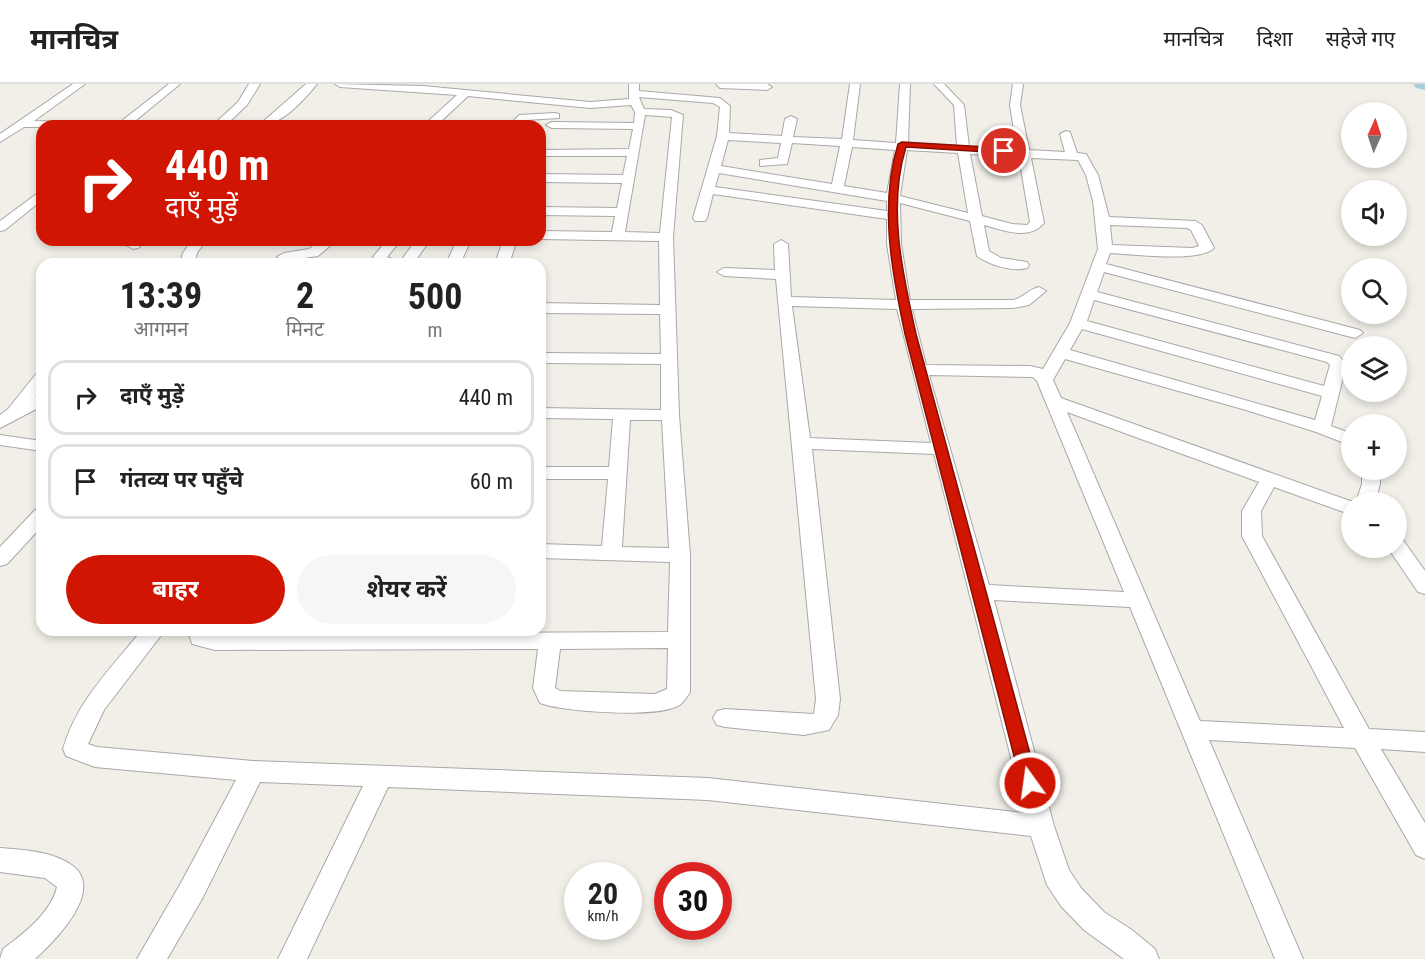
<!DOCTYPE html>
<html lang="hi">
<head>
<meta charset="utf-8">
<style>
	:root { --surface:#fff; --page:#f6f6f6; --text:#222; --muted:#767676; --line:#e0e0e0; --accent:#d01503 }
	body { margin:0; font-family:"Roboto Condensed","Noto Sans Devanagari",sans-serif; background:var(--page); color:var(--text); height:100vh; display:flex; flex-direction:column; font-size:22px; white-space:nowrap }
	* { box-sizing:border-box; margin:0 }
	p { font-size:20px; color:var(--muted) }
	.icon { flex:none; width:33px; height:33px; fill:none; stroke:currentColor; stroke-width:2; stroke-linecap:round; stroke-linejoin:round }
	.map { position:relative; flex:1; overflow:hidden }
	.panel { position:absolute; left:36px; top:174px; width:510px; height:378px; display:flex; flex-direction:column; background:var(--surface); border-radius:18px; box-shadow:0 3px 9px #0003 }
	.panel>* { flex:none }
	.banner { position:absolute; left:36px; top:36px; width:510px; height:126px; border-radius:18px; box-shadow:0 3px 9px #0003; background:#d01503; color:#fff; overflow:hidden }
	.needle { width:39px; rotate:3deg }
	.buttons { position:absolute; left:1341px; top:18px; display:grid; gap:12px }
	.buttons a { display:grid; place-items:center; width:66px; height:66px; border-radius:50%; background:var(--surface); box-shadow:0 3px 9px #0003; font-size:30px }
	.speed { position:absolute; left:564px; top:778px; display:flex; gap:12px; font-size:30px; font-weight:700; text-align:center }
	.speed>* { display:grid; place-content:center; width:78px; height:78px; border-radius:50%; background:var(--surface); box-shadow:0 3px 9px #0003; line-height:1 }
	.speed small { font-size:15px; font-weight:400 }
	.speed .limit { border:9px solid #d22; background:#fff; color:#111 }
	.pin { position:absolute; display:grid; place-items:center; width:51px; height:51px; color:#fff; margin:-26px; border:3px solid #fff; border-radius:50%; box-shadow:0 2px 6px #0007 }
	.me { position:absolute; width:66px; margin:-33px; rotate:346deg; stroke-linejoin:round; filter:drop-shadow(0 0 4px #0008) }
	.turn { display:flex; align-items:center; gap:21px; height:126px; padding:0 30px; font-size:27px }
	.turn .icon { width:78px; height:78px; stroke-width:2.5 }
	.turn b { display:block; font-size:42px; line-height:51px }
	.eta { display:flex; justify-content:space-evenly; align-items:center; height:102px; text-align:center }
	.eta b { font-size:36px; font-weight:700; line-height:42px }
	.action { display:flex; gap:12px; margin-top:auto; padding:12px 30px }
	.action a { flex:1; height:69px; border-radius:36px; background:var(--accent); color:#fff; font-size:24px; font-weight:700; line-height:69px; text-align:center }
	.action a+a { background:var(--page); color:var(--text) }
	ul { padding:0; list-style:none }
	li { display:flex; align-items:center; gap:18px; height:75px; margin:0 12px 9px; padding:0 18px; border:3px solid var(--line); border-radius:18px }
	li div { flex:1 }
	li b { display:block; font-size:22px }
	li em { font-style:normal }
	header { display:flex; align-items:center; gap:36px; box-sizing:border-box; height:84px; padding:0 30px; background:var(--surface); border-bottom:2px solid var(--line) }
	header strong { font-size:28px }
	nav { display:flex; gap:33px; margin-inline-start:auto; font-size:21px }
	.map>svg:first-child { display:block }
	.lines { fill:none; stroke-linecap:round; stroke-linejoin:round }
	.river { fill:#a9cdde; fill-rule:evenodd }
	.minor-casing { stroke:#a8a8a8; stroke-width:2 }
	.minor { fill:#fff; fill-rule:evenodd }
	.route { fill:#d01503; stroke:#870e02; stroke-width:1.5 }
</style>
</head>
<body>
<header>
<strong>मानचित्र</strong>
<nav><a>मानचित्र</a><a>दिशा</a><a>सहेजे गए</a></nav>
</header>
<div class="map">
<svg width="1425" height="875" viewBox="0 0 1425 875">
	<rect width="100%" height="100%" fill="#f1efe8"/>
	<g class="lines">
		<path class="river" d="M1413 0H1425V6L1416 4Z"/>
		<defs>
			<path id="minor" d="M73 0H85L34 37 119 39 169 0H180L129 42 24 43 0 58V50Z
				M249 0H260L247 21 225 42H212L238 18Z
				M306 0H317C303 17 281 42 258 42Z
				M335 0 423 2 590 18 629 15V0H639V7L720 14 730 22 729 49 782 52 785 35 791 32 797 35 793 53 842 55 850 0H860L853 56 896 59 900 0H910L908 59 957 62 954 21 934 0H944L964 21 969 63 1017 66 1010 21 1013 0H1023L1020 21 1029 66 1065 68 1060 50 1066 47 1070 48 1077 69 1086 70 1098 91 1109 133 1195 137 1202 141 1214 164C1199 179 1133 170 1110 169L1106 180 1360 246 1363 249 1355 254 1104 188 1097 208 1339 272 1346 281 1331 342 1352 350V362L1316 348 1246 326 1065 275 1053 296 1061 314 1353 418 1352 431 1274 403 1261 427 1262 452 1369 645 1425 648V668L1381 665 1425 739V775L1416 771 1355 664 1209 656 1303 875H1275L1130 523 994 516 1054 742 1069 786 1081 804 1104 828 1132 846 1155 865 1159 875H1124L1084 846 1061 822 1047 801 1031 752 708 716 388 703 307 875H278L363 702 260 698 202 815 167 875H137L182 797 236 696 95 683 66 672 63 665C76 618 112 583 142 546H165L104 626 88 660 97 663 253 677 708 694 1025 729 934 370 812 365 840 615 838 631 829 646 804 651 725 643 717 641 713 634 717 627 725 625 814 630 816 615 776 195 724 192 717 188 724 184 775 186 774 160 781 156 788 160 791 213 896 216 887 160V135L713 110 707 134 705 137H695L693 134 717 52 720 23 713 19 639 13 644 25 671 26 683 31 673 153 679 331 690 471V608C687 613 683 619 678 622 654 634 565 628 540 619L533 604 538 565 215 566 192 560 188 546H210V549L215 550 668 548 670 478 540 474V460L602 462 608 395H540V383H609L613 335 540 334V324L661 326V280L540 279V269L661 270 660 230 540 229V219L660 221 659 157 540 155V147L612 148 615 132 540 131V123L617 124 622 99 540 98V90L623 91 627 72H545L541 70V66L629 65 633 45 552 44 546 41 552 38 634 39 635 28 631 21 590 24 468 12 436 42H423L457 11 340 3ZM645 31 672 33 660 149 625 148ZM728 56 781 59 778 74 760 76V82L787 80 792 59 840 62 832 100 721 82ZM852 63 895 66 887 109 844 102ZM907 66 958 69 968 129 900 112ZM970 70 1019 73 1030 138 1027 141 1012 140 982 132ZM1031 74 1078 76 1086 91 1093 117 1098 165 1070 239 1043 285 1030 282 926 281 912 225 1013 224 1029 221 1046 207 1039 203C1029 205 1023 214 1013 216H910L901 160 900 119 970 137 977 172C989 181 1012 188 1027 184L1029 181 1027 178 1001 174 989 167 984 141C1003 146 1029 157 1044 139ZM719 89 887 117V127L715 103ZM1110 141 1187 144 1191 146 1199 162 1192 164 1112 161ZM1094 216 1327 278 1330 281 1324 302 1087 237ZM792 222 897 225 931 359 810 354ZM1082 245 1322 312 1315 336 1070 266ZM929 291 1033 293 1037 297 1124 508 989 501ZM1067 328 1259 398 1242 427V452L1344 644 1200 637ZM630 336H662L669 464 622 463ZM668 564 667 605 655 610 560 607 555 604 560 565Z
				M716 0H767L772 3 767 6 720 4Z
				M555 29 559 30V34L526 36 521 42H509L519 31Z
				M42 106V116L5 146 0 147V137Z
				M131 156H146L138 164 133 165 126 161Z
				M192 156H206L197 169 194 180H180L183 169Z
				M321 156H337L318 172 284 177 277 173 284 169 309 165Z
				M387 156H401L387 173 400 178 416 156H430L413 180 377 179 373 173Z
				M457 156H471L460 180H446Z
				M503 156H517L509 180H495Z
				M42 288V304L35 313 42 311V322L0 344V331L8 325 36 290Z
				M0 351 42 357V367L0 361Z
				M1362 386H1380V400L1375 418H1356L1362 400Z
				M42 424V442L7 480 0 482V463L35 426Z
				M1396 454 1403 456 1425 487V510L1418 508 1388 464H1396Z
				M0 764C23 766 53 767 73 782 105 807 54 858 35 875H0L3 865C23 850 51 829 57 803L45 794 0 788Z"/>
		</defs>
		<use href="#minor" class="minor-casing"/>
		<use href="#minor" class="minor"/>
	</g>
	<path class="route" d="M902 58 1004 64 1008 67 1004 69 906 63C887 124 903 191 916 250L1038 699 1036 704 1030 707 1023 704 1021 699 905 250C892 189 879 122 898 60Z"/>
</svg>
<div class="buttons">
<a><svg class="needle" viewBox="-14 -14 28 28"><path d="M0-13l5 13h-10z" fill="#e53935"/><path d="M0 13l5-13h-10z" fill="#767676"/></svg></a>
<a><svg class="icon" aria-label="sound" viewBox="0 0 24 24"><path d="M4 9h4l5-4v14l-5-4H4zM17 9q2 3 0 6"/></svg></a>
<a><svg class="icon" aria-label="search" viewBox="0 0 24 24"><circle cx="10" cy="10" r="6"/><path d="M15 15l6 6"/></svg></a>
<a><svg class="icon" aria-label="layers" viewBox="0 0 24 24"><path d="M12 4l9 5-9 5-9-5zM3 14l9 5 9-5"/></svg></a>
<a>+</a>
<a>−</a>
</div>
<div class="speed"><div>20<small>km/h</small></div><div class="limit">30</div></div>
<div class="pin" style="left:1004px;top:67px;background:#d93025"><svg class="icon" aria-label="arrive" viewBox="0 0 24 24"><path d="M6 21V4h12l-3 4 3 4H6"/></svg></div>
<svg class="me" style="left:1030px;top:699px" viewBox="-20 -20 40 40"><circle r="17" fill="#d01503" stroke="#fff" stroke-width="3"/><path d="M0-11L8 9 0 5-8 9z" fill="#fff"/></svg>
<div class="banner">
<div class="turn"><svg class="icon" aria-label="right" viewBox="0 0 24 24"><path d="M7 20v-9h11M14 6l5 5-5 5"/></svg><div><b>440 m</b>दाएँ मुड़ें</div></div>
</div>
<section class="panel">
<div class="eta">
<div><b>13:39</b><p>आगमन</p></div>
<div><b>2</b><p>मिनट</p></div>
<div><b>500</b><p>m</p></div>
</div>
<ul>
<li><svg class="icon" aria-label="right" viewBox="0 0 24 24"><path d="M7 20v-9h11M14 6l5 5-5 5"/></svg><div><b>दाएँ मुड़ें</b></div><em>440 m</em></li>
<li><svg class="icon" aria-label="arrive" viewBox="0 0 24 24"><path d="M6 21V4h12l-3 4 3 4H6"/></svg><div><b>गंतव्य पर पहुँचे</b></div><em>60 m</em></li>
</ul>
<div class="action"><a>बाहर</a><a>शेयर करें</a></div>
</section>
</div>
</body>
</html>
